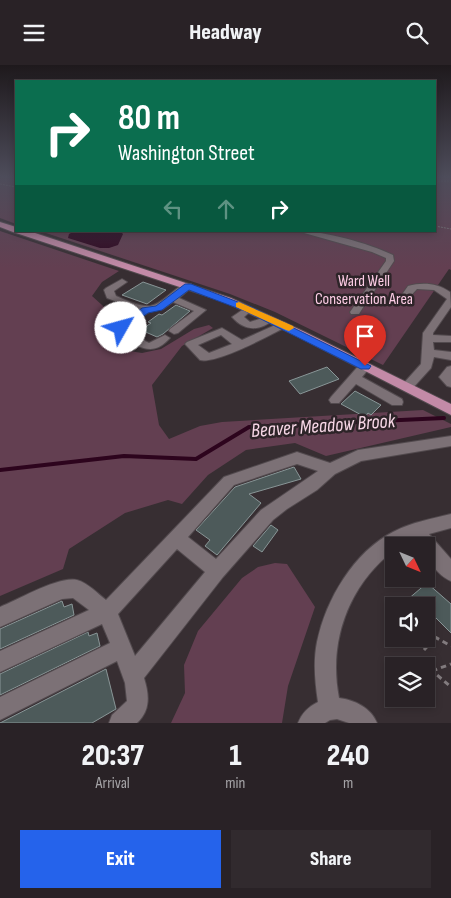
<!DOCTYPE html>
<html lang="en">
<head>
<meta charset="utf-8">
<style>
	:root { --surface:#292226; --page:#312a2e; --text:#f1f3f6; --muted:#a5a4a7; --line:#453f43; --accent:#2563eb }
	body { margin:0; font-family:"Sofia Sans Condensed",sans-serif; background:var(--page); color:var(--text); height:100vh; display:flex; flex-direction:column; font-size:19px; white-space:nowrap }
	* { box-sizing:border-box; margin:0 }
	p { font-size:16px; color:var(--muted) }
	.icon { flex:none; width:28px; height:28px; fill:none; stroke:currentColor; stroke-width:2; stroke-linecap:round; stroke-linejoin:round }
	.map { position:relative; height:658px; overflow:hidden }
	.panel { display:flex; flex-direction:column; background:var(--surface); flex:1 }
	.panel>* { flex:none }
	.guide { position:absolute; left:15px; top:15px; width:421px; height:152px; border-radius:0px; box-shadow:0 2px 8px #0003,0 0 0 1px var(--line); background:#0b6e4f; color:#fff; overflow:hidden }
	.needle { width:32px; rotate:133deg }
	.tools { position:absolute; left:385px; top:472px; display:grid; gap:10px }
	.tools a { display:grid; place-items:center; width:50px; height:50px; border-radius:0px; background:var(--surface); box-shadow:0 2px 8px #0003,0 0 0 1px var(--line); font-size:25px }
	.pin { position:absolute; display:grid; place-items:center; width:42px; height:42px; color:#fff; margin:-51px -21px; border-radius:50% 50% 50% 0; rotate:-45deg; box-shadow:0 0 5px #0007 }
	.pin .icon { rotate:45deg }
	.me { position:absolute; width:55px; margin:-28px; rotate:52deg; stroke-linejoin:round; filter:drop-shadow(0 0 4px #0008) }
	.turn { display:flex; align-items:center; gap:18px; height:105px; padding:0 20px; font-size:22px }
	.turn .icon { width:65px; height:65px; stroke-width:2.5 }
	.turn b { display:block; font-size:35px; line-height:42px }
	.lanes { display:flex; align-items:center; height:48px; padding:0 20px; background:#0003; justify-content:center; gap:25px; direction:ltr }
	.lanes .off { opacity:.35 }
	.eta { display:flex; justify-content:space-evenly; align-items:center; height:85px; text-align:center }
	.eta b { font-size:30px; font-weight:800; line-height:35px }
	.primary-button { display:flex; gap:10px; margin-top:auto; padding:10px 20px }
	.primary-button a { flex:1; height:58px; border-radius:0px; background:var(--accent); color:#fff; font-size:20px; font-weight:800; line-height:58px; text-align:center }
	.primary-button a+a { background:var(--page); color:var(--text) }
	header { display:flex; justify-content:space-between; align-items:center; height:65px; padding:0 20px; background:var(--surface); font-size:22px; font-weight:800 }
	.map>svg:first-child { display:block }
	.green { fill:#633f51 }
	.water { fill:#2d041d }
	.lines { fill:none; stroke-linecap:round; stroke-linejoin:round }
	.stream { stroke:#2d041d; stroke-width:4 }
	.building { fill:#4d5a5a; stroke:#899697 }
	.minor-casing { stroke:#524a4e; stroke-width:2 }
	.major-casing { stroke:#524a4e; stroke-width:2 }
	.path-far1 { stroke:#827b7e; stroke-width:1; stroke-dasharray:2 1; stroke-linecap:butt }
	.path { stroke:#827b7e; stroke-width:3; stroke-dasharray:5.5 4; stroke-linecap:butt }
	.minor { fill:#7c7176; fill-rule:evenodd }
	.major { fill:#c38aa7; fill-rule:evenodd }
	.route { fill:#2563eb; stroke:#184099 }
	.slow { fill:#f59e0b }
	.labels { text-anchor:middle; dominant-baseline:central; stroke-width:5; stroke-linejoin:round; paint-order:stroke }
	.far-park-label { font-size:16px; fill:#fccce4; stroke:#2d2428 }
	.water-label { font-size:20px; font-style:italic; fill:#f7d7e6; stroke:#2d2428 }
</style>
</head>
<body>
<header><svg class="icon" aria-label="menu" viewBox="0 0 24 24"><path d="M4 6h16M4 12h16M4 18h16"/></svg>Headway<svg class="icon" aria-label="search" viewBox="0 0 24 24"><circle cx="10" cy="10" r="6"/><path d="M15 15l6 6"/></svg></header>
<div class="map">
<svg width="451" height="658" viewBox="0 0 451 658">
	<rect width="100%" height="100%" fill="#372e32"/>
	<path class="green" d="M0 111H16V159L0 153Z
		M435 111H451V205L449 204 383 300 275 247 230 229 40 166H435Z
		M0 166 119 206 102 217 92 231 112 249 105 262 117 284 142 288 161 284 194 264 209 260 213 263 182 281 152 320 159 360 169 374 200 361 222 357 423 345 451 359V362L326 391 295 378 246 385 208 410 182 439 168 435 125 448 69 484 63 504 0 531Z
		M275 498 287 499 315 542 288 621 282 658H171L185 628 184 600 198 566 242 513 258 502Z"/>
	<path class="water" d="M75 166H120L123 169 118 180 109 183H100L68 173 69 169Z"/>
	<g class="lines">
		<path class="stream" d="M0 405 124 391 196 394 249 362 444 353"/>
	</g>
	<path class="building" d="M143 217 166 225 147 239 122 230Z
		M176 240 190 246 163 269 157 272 141 265 151 258 148 257 159 249 162 250Z
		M327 302 339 314 300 329 289 316Z
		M355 326 381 340 371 350 368 348 365 352 341 339Z
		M294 402 301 414 249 429 261 438 217 490 205 481 210 475 196 465 235 422Z
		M271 460 278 465 262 487 253 481Z
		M427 518 451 539V568L432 549 426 554V541H413L407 535Z
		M62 536 64 542 72 539 74 550 0 584V564Z
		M88 567 89 571 97 568 100 581 0 630V609Z
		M106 604 116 644 92 658H0Z"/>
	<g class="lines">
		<defs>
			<path id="minor" d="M297 166C326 166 367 178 393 190L394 196 371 231 395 235 401 231 408 221C423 217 437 218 450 227L451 242 433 268V270L451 271V277H433L434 285 451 287V295L434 292 431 303 411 325H403L401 322 403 319 421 299 423 268 447 234 434 225 417 224 404 238 396 240H385L367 236 359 249H351L350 247 386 196V193L372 187Z
				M122 214 127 217 114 226 116 231C126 235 139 242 150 241 165 239 177 217 191 219V223L179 233 206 245 178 268 174 269 169 266 170 264 194 246 173 237 163 244 149 247 127 263 142 270 145 276 149 278 165 270 170 273C159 285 150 287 136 280L133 274 117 264 118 259 138 245 107 233 104 225 106 223Z
				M248 241 253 244 244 252 250 257 269 251 274 254C260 267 244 266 232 252Z
				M282 257 286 258 287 260 286 262C268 271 217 299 200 295L185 279 187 277 222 263 242 275ZM221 270 232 279 209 288 198 280Z
				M365 297 371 301 362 312 402 334 403 337 402 340H392L356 319 339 338H331L329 335 331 332 361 298Z
				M451 301V322L447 321 439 312 447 302Z
				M451 371V381L361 396 335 409 317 425 287 444 273 455 223 512 144 613C149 629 151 645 137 658H109L112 650 127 636 125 618 117 596 0 655V632L110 578 102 559 0 607V586L89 545 73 533 62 534 0 562V542C18 535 58 511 77 515 87 517 98 529 106 535L224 412 297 387 330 398 358 385ZM297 399 318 406 261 445 216 494 188 472 234 420ZM177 484 205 507 135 591 118 549Z
				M451 449V463L429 469 451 494V516C438 511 426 494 426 481H418L413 474 400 481H394V485C348 521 328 577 339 633 355 635 371 643 377 658H349L337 654 330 655 325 658H298C302 648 308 642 318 637 315 617 313 597 317 577 326 534 354 487 393 467 412 457 431 454 451 449Z"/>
			<path id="major" d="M0 157 16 162V166H29L231 233 305 267 451 339V350L297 271 225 237 13 167 0 162Z"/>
		</defs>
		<use href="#minor" class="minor-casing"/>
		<use href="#major" class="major-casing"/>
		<path class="path-far1" d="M435 116H451
			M0 119 16 122
			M435 161 451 164"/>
		<path class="path" d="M426 556 432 551
			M426 567 451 581
			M424 585 434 574
			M430 604 451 622
			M432 606 451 599"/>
		<use href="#minor" class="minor"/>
		<use href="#major" class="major"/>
	</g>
	<linearGradient id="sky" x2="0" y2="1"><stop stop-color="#1e191c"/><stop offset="0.55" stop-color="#4d4c5a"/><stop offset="1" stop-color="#4d4c5a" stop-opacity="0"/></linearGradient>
	<rect width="451" height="203" fill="url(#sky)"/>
	<path class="route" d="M185 219H191L251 242 371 301 369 304H361L245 246 189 225 162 245 148 248 125 265 121 266 117 263 142 243 156 241Z"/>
	<path class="slow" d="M239 237 293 261 294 263 289 266 286 265 236 242V238Z"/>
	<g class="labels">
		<g class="far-park-label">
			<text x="364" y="216">Ward Well<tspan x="364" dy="18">Conservation Area</tspan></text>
		</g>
		<g class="water-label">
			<text transform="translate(323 361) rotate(-4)">Beaver Meadow Brook</text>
		</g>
	</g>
</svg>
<div class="tools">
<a><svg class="needle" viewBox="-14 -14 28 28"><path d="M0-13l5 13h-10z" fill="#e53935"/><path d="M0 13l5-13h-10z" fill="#a5a4a7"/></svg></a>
<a><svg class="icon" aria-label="sound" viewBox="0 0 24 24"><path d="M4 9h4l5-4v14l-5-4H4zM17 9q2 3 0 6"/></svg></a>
<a><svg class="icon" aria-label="layers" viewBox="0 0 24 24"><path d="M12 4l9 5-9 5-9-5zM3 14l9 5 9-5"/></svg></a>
</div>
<div class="pin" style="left:365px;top:301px;background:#d93025"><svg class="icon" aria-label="arrive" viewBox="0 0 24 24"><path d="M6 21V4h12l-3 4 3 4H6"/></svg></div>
<svg class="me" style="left:121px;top:263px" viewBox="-20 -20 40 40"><circle r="19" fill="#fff"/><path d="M0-13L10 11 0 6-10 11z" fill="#2563eb"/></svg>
<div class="guide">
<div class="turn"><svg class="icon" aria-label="right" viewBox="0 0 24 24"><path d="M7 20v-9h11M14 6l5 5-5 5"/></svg><div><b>80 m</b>Washington Street</div></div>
<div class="lanes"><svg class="icon off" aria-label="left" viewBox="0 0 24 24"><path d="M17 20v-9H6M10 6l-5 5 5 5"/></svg><svg class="icon off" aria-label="ahead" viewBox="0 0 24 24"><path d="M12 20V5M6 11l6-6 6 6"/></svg><svg class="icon" aria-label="right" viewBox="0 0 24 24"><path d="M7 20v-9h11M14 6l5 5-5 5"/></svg></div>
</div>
</div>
<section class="panel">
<div class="eta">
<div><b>20:37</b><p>Arrival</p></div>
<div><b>1</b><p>min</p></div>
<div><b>240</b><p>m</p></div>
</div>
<div class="primary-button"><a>Exit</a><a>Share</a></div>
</section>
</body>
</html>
